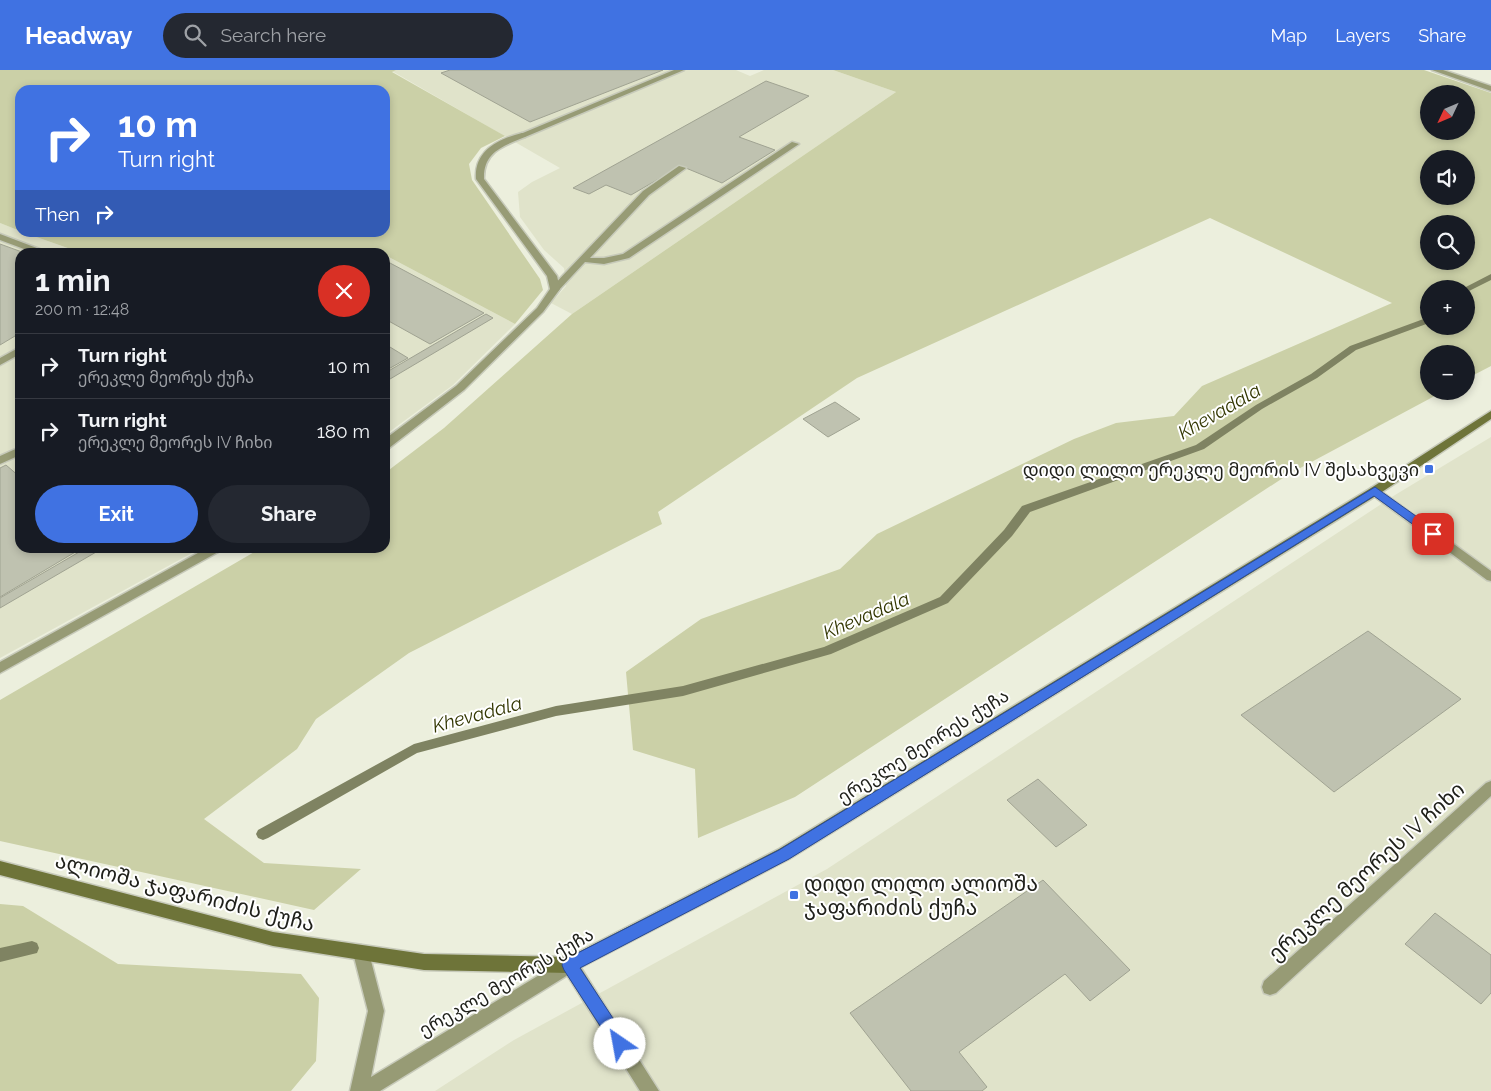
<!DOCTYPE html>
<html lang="en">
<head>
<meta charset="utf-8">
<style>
	:root { --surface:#171b24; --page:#242831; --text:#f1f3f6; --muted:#9ea1a6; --line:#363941; --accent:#4072e2 }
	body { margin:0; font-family:Raleway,"Noto Sans Georgian",sans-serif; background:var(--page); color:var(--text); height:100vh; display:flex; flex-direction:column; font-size:19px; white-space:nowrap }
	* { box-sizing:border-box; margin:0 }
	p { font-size:16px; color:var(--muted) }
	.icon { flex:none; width:28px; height:28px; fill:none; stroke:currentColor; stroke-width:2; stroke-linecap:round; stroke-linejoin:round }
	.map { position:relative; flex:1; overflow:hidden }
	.drawer { position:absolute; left:15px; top:178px; width:375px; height:305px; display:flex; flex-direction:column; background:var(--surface); border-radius:15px; box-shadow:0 2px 8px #0003 }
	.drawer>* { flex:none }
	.guide { position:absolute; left:15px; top:15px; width:375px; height:152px; border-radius:15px; box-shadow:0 2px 8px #0003; background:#4072e2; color:#fff; overflow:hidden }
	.needle { width:32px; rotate:226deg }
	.buttons { position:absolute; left:1420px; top:15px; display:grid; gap:10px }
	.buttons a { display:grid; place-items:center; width:55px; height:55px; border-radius:50%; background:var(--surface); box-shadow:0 2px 8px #0003; font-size:25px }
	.pin { position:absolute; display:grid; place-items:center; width:42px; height:42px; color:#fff; margin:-21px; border-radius:10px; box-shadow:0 2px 8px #0006 }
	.me { position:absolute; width:55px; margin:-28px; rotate:327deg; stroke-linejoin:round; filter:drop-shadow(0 0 4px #0008) }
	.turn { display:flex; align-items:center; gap:18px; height:105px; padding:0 20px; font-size:22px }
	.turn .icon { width:65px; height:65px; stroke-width:2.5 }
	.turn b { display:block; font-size:35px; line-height:42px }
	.then { display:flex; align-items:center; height:48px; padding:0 20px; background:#0003; gap:10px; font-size:19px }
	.round { display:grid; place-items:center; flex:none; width:52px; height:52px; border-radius:26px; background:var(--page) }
	.headline { display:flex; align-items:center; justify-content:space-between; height:85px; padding:0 20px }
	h1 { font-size:30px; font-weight:700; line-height:38px }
	.button { display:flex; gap:10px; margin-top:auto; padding:10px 20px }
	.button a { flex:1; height:58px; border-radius:30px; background:var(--accent); color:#fff; font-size:20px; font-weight:700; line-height:58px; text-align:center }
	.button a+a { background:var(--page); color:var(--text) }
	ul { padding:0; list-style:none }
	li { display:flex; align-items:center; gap:15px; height:65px; padding:0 20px; border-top:1px solid var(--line) }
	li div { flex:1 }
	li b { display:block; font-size:19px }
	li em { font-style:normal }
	header { display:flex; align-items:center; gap:30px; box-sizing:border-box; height:70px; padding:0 25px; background:var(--accent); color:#fff }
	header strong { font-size:24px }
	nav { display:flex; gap:28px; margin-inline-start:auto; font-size:18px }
	.search { width:350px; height:45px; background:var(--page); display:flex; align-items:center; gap:12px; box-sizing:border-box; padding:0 18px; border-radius:28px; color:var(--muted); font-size:19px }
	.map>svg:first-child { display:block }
	.built { fill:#e0e3ca }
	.green { fill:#cbd0a7; fill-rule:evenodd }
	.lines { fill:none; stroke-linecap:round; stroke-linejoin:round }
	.stream { fill:#7f8362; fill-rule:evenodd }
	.building { fill:#bfc2b0; stroke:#a0a392 }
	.service-casing { stroke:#c7caba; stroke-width:3 }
	.minor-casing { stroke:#c7caba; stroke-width:3 }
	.tertiary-casing { stroke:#c7caba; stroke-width:3 }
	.secondary-casing { stroke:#c7caba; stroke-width:3 }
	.service { fill:#979b75; fill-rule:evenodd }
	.minor { fill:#979b75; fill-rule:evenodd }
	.tertiary { fill:#979b75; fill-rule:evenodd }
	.secondary { fill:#6e7439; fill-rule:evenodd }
	.route { fill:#4072e2; stroke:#2a4a93 }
	.poi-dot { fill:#4072e2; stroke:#fff; stroke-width:2 }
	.labels { text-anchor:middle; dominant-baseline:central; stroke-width:4; stroke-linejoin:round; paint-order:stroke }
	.poi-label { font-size:18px; fill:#20211b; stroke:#fff; text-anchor:end }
	.street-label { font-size:18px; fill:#20211b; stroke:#fff }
	.water-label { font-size:19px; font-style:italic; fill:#323600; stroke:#fff }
	.near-street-label { font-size:21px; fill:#20211b; stroke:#fff }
	.near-poi-label { font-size:21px; fill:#20211b; stroke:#fff; text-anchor:start }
</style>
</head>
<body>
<header>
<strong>Headway</strong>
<div class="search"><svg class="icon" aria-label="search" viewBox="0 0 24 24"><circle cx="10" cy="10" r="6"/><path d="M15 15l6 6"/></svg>Search here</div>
<nav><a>Map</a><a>Layers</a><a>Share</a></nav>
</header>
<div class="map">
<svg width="1491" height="1021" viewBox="0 0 1491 1021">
	<rect width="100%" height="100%" fill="#ecefdd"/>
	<path class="built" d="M396 0H736L750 6 764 0H833L896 22 572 244 551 233 566 216 564 198 544 180 520 147 518 122 532 112 560 98 392 1Z
		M0 153 20 161V162L25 163 79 182H20V478H201L0 588Z
		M385 185 515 254 453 315 385 365Z
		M1491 367V1021H435L514 970 827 799 1395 425Z"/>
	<path class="green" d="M0 0H396L392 2 505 66 481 78 469 94 472 110 540 209 543 220 515 254 385 185V182H379L373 179 366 182H79L25 163 385 162V20H20V161L0 153Z
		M833 0H1424L1491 23V296L1466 309V284H1429V321H1444L1289 404 795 727 698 768 695 699 633 680 626 602 701 549 840 499 877 464 1074 369 1116 353 1174 346 1202 316 1392 233 1210 148 857 308 658 442 662 454 409 583 316 649 297 679 204 749 264 793 361 799 314 840 0 771V630L261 478H385V403L444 358 572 244 896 22ZM1429 24H1466V61H1429ZM1429 89H1466V126H1429ZM1429 154H1466V191H1429ZM1429 219H1466V256H1429Z
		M0 834 23 836 118 894 301 904 319 928 316 991 291 1021H0Z"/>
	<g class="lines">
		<path class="stream" d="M1491 204V210L1469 221 1466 222V219H1462Z
			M1429 247V253L1356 280 1317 308 1262 339 1204 379 1030 442 1012 466 948 533 831 584 683 626 556 646 417 683 268 768 263 770 258 768 256 764 258 760 414 674 556 636 683 616 824 577 940 527 1004 460 1022 436 1196 375 1256 335 1311 304 1350 276Z
			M32 871 37 873 39 878 37 883 0 892V878Z"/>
	</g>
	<path class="building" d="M450 0H663L530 52 441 3Z
		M766 11 809 26 739 67 775 80 722 113 681 96 631 125 606 115 589 124 573 118Z
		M0 174 22 182H20V263L0 275Z
		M390 193 484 243 430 274 385 249V195Z
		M486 244 493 248 385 312V303Z
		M385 274 408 288 385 301Z
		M835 332 860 349 828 367 803 349Z
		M6 395 20 407V478H82L0 527V398Z
		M86 478H103L0 538V528Z
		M1368 561 1461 629 1334 722 1241 645Z
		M1038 709 1087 755 1056 777 1007 730Z
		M1043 810 1130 900 1090 931 1065 904 959 982 987 1017 982 1021H911L850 943Z
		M1435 843 1491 885V923L1481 934 1405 874Z"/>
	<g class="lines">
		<defs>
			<path id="service" d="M674 0H684L525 67 518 65Z
				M792 72 799 74 629 188 604 194 585 192 558 221 555 222 550 219 643 121 679 96 686 98 649 125 590 188H604L623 184Z
				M0 164 42 180 44 182H32L0 170Z
				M20 277V284L0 295V288Z
				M1375 417 1491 501V511L1487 510 1371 424 1369 421 1371 418Z
				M1491 711V726L1276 923 1270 925 1264 923 1262 917 1264 911 1486 713Z
				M570 887 576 890 659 1021H640L564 900 562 895 564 890Z"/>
			<path id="minor" d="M1432 0H1443L1491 16V21Z
				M522 63 526 65 525 67C503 76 483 82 484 109L557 206 560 219 543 242 464 320 389 378 385 379V369L456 316 537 238 550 219 547 206 476 109C474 81 498 69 522 63Z
				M20 377V385L0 394V386Z
				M207 478H222L220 481 0 603V592Z"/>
			<path id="tertiary" d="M361 875 367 878 369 883 384 941 371 1007 564 890 570 887 576 890 578 895 576 900 380 1021H350L368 941 353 883 355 878Z"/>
			<path id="secondary" d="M1491 341V349L1379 424 789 789 570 903 424 900 273 876 0 805V791L273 862 424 884 569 887 779 779 1371 418Z"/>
		</defs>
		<use href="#service" class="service-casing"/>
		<use href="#minor" class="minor-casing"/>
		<use href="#tertiary" class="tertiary-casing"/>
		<use href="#secondary" class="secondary-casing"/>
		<use href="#service" class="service"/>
		<use href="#minor" class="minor"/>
		<use href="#tertiary" class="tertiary"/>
		<use href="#secondary" class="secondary"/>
	</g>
	<path class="route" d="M1375 417 1437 461 1438 464 1437 466H1429L1374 426 789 789 580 898 626 968 628 974 626 979 620 982 615 979 564 900 562 895 564 890 779 780Z"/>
	<g class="poi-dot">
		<rect x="1424" y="394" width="10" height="10" rx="2.5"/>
		<rect x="789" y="820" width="10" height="10" rx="2.5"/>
	</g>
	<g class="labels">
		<g class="poi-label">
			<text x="1419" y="399">დიდი ლილო ერეკლე მეორის IV შესახვევი</text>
		</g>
		<g class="street-label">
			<text transform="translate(923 676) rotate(-32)">ერეკლე მეორეს ქუჩა</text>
			<text transform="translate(506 912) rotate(-30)">ერეკლე მეორეს ქუჩა</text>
		</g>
		<g class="water-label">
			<text transform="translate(1219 341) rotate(-30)">Khevadala</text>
			<text transform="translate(866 545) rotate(-23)">Khevadala</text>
			<text transform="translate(477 644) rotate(-15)">Khevadala</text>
		</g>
		<g class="near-street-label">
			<text transform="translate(1366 801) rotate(-42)">ერეკლე მეორეს IV ჩიხი</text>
			<text transform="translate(185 822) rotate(14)">ალიოშა ჯაფარიძის ქუჩა</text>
		</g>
		<g class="near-poi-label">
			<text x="804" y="813">დიდი ლილო ალიოშა<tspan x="804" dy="24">ჯაფარიძის ქუჩა</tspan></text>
		</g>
	</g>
</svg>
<div class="buttons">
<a><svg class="needle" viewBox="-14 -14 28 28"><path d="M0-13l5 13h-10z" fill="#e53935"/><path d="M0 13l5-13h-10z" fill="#9ea1a6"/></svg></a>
<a><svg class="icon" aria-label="sound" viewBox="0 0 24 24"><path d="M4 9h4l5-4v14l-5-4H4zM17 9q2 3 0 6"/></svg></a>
<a><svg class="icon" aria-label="search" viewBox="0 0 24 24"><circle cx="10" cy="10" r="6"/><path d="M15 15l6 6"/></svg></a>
<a>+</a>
<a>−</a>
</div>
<div class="pin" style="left:1433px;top:464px;background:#d93025"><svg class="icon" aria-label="arrive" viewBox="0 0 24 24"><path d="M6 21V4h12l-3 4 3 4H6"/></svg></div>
<svg class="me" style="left:620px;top:974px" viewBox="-20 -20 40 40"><circle r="19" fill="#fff"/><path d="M0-13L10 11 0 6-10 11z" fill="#4072e2"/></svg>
<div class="guide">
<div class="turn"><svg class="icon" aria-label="right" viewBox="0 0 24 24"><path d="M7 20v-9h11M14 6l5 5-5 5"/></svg><div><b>10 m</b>Turn right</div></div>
<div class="then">Then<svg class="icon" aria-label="right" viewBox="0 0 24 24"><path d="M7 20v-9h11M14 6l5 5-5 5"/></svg></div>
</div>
<section class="drawer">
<div class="headline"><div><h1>1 min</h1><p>200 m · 12:48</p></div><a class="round" style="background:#d93025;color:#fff"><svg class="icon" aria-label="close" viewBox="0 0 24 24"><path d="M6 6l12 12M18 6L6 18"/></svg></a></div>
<ul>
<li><svg class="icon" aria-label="right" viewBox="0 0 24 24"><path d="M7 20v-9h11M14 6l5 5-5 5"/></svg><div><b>Turn right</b><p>ერეკლე მეორეს ქუჩა</p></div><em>10 m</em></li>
<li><svg class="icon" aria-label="right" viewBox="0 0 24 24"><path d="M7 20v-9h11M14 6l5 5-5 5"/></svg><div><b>Turn right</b><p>ერეკლე მეორეს IV ჩიხი</p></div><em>180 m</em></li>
</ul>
<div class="button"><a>Exit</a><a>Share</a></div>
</section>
</div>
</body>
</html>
